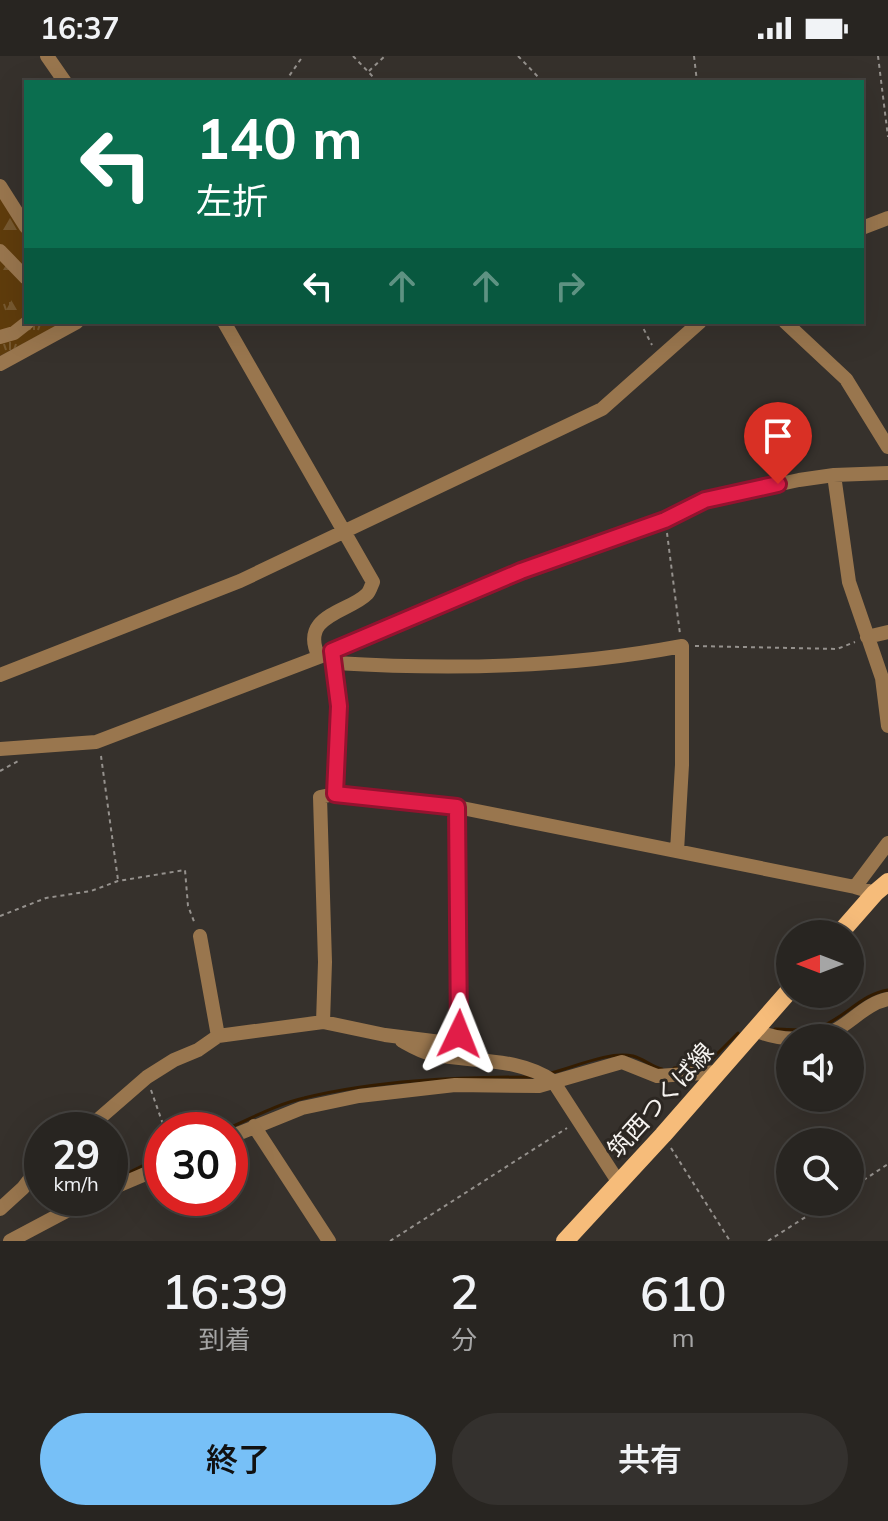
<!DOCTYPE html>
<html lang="ja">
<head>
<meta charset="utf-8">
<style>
	:root { --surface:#282521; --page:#34312e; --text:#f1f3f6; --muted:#a5a5a5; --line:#44423f; --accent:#77c0f7 }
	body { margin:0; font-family:Mulish,"Noto Sans JP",sans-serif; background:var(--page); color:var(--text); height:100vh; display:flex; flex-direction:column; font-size:30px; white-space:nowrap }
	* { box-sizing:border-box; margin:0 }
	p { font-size:26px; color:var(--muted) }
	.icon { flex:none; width:44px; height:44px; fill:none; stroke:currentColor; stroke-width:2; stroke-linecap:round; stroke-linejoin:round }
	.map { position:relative; height:1185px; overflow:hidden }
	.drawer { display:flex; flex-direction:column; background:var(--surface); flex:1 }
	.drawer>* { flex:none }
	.banner { position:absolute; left:24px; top:24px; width:840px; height:244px; border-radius:0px; box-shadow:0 8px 32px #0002,0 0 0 2px var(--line); background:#0b6e4f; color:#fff; overflow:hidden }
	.needle { width:52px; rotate:270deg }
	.buttons { position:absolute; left:776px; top:864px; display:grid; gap:16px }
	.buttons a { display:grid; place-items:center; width:88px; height:88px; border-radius:50%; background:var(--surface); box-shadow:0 8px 32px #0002,0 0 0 2px var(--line); font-size:40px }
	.speed { position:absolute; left:24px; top:1056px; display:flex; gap:16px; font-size:40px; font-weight:700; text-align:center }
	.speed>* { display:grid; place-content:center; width:104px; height:104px; border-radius:50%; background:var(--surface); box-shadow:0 8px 32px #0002,0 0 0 2px var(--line); line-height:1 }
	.speed small { font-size:20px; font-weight:400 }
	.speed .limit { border:12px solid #d22; background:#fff; color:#111 }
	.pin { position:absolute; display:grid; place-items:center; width:68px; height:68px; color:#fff; margin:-82px -34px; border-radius:50% 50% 50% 0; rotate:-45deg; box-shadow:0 0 8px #0007 }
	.pin .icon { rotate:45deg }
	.me { position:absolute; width:88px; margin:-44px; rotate:2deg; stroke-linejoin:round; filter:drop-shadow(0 0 6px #0008) }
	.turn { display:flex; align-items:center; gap:28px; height:168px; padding:0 40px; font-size:36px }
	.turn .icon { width:104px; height:104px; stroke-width:2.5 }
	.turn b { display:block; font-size:56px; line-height:68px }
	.lanes { display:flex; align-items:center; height:76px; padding:0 40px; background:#0003; justify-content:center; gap:40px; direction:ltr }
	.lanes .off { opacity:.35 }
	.eta { display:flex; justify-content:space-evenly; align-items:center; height:136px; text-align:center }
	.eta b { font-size:48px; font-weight:600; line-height:56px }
	.cta { display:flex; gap:16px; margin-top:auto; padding:16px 40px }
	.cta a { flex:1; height:92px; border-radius:48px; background:var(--accent); color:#111; font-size:32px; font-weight:600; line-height:92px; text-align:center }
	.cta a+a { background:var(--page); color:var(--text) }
	.status { display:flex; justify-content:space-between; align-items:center; height:56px; padding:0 40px; background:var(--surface); direction:ltr }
	.status svg { height:22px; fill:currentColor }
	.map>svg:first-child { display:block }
	.grass { fill:url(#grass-tufts) }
	.forest { fill:url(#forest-firs) }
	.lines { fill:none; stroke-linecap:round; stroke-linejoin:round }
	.stream { stroke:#341c00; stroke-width:3 }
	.path { stroke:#95918d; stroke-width:2; stroke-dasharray:4 4; stroke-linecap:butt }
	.minor { stroke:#99764e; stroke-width:14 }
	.major { stroke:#f6bc7a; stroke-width:18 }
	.route-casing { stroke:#92132f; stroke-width:20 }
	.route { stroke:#e11d48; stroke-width:14 }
	.labels { text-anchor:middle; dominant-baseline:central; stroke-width:6; stroke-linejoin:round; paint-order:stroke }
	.street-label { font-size:24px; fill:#f6f3f0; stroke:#2c2722 }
</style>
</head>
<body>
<div class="status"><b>16:37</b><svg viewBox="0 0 49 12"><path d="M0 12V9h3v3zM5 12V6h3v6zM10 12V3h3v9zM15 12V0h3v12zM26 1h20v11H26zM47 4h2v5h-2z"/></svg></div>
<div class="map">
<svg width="888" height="1185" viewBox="0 0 888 1185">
	<defs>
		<pattern id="grass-tufts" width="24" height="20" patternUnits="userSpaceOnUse" patternTransform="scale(2)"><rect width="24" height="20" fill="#5f3c0c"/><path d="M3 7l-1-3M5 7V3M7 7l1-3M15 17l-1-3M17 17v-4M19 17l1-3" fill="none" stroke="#775930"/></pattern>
		<pattern id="forest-firs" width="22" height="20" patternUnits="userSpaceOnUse" patternTransform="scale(2)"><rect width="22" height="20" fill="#5f3c0c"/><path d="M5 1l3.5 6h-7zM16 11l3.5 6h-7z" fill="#775930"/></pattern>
	</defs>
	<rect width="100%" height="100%" fill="#36312c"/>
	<path class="grass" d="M0 141 26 182V266H64L0 300Z"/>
	<path class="forest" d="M0 141 26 182V266L0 282V260L4 258 18 232 16 217 11 214 0 222Z"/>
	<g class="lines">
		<path class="stream" d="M775 973C789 973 807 976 820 971 845 962 861 938 888 934
			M674 1012 706 1009 738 977
			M551 1017C575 1011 608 995 633 1000 644 1003 652 1011 662 1013
			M224 1074C250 1063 277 1048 304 1042 377 1024 458 1021 532 1021
			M110 1126 162 1100"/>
		<path class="path" d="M353 0 378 26
			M518 0 543 26
			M694 0 697 26
			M878 0 888 81
			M369 15 385 0
			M285 26 303 0
			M640 266 652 289
			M667 477 680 578
			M695 590 837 593 855 586
			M101 700 118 824
			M0 715 20 704
			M0 860 46 842 91 835 118 825 185 814 188 850 195 868
			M151 1034 165 1074
			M671 1092 730 1185
			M850 1133 888 1108
			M390 1185 567 1072
			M768 1185 829 1146"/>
		<path class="minor" d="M47 0 65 26
			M0 130 26 171
			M862 172 888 162
			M0 195 26 222
			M224 266 373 526C371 530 370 535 367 538 350 556 298 559 319 601
			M785 266 846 323 888 391
			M0 281 14 277 28 266
			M0 308 77 266
			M834 419 849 526 882 622 888 670
			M867 581 888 576
			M333 599 339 650 335 738
			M335 607C451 614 566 612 682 590V709L677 795
			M0 619 240 525 602 353 700 266
			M0 693 96 686 319 601 521 515 665 464 705 444 799 424 834 419 888 417
			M855 831 888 787
			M200 880 218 980
			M323 966 325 906 320 741 335 738 457 751 855 831 875 837
			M755 974C776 984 813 987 834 975 853 965 867 947 888 943
			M402 985C411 990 421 996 431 998 472 1007 516 1000 553 1025L619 1127
			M254 1070 329 1185
			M86 1074 147 1021 174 1004 198 994 218 980 323 966 385 979 449 987 459 978 457 751
			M230 1081 302 1052 359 1040 455 1029 539 1030 622 1006 657 1020 718 1016
			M110 1133 162 1111
			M0 1153 23 1132 42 1107
			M10 1185 91 1142"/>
		<path class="major" d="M839 878 875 837 888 826
			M565 1185 663 1079 790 934"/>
	</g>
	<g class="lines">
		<defs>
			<path id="route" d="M459 978 457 751 335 738 339 650 332 595 521 515 665 464 705 444 778 428"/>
		</defs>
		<use href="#route" class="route-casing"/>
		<use href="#route" class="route"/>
	</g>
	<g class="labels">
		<g class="street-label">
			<text transform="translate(660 1044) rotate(-48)">筑西つくば線</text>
		</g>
	</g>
</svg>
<div class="buttons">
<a><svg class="needle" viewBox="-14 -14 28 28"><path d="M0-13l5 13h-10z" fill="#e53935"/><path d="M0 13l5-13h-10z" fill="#a5a5a5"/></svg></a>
<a><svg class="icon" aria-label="sound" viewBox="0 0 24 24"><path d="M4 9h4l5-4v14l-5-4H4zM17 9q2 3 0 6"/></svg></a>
<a><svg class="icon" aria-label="search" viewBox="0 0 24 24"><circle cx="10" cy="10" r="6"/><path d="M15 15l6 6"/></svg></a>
</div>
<div class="speed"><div>29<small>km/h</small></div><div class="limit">30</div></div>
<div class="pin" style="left:778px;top:428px;background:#d93025"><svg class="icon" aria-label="arrive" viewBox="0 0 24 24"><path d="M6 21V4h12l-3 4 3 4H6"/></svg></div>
<svg class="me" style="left:459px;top:978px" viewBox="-20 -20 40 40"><path d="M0-17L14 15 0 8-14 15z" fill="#e11d48" stroke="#fff" stroke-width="4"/></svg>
<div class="banner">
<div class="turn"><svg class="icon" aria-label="left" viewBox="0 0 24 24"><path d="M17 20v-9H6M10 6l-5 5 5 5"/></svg><div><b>140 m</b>左折</div></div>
<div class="lanes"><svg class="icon" aria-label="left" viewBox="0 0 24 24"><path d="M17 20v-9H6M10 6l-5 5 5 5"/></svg><svg class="icon off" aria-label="ahead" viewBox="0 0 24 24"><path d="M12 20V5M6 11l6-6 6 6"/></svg><svg class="icon off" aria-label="ahead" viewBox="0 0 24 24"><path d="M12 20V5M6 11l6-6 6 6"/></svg><svg class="icon off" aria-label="right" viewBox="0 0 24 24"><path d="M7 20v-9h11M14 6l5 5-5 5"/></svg></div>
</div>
</div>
<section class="drawer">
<div class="eta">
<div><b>16:39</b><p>到着</p></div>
<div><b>2</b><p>分</p></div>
<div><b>610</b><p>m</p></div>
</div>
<div class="cta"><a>終了</a><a>共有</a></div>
</section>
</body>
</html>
